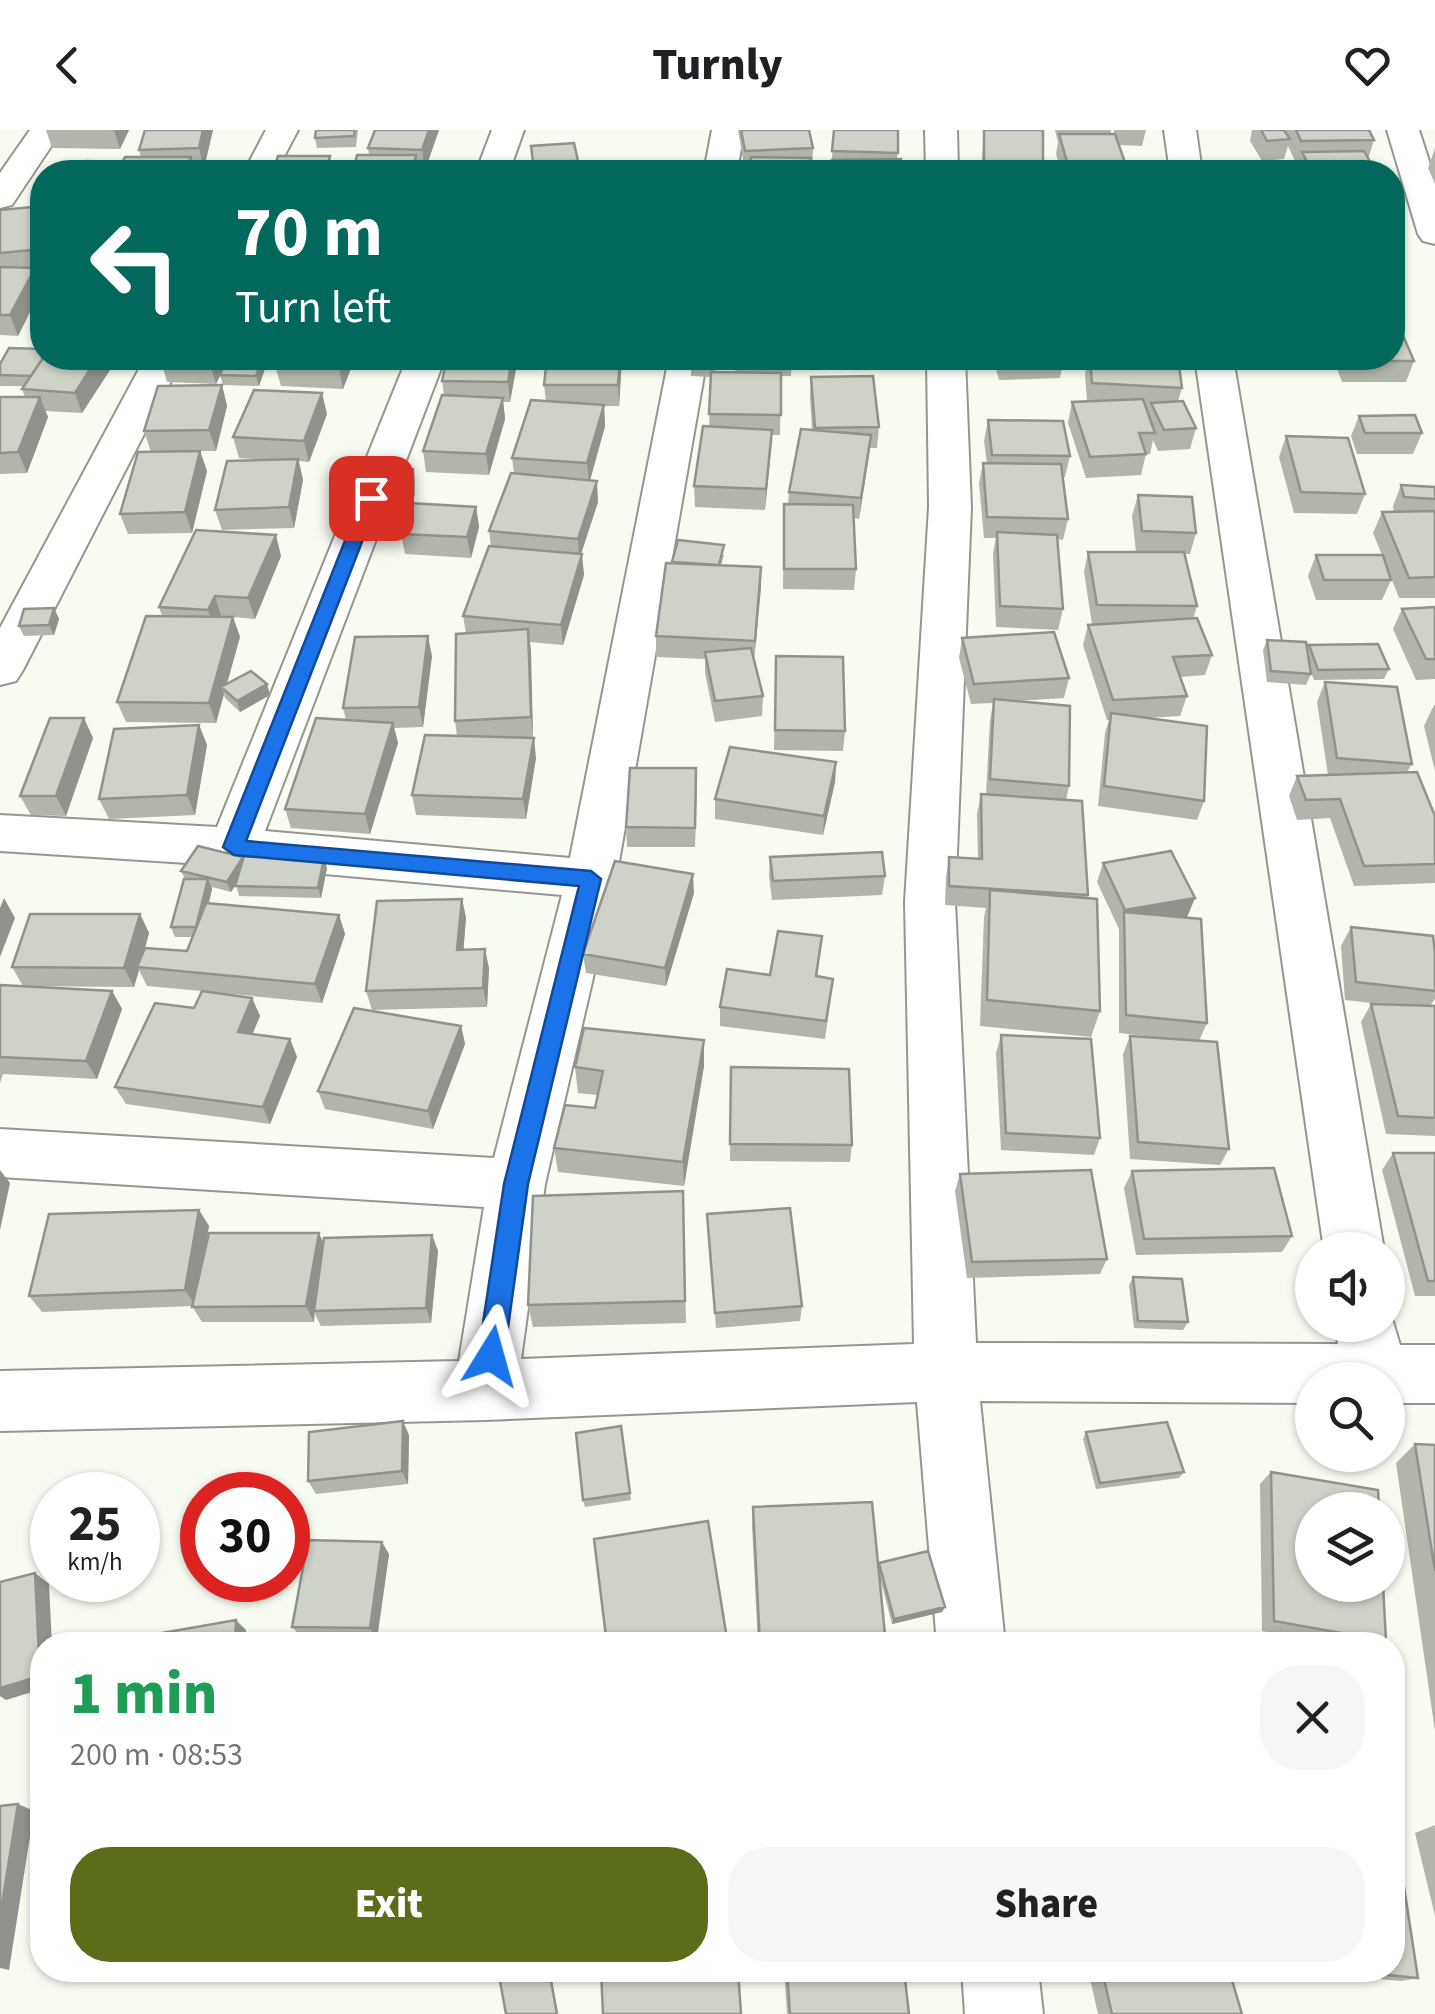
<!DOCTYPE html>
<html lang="en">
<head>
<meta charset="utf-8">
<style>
	:root { --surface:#fff; --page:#f6f6f6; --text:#202124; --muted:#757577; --accent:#5b6d19 }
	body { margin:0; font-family:"Source Sans 3",sans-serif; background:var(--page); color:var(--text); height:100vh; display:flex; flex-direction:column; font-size:38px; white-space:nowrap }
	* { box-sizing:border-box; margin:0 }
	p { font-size:32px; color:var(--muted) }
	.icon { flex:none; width:55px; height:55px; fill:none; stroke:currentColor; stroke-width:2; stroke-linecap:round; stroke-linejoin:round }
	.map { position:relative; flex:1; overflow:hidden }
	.side { position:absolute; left:30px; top:1502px; width:1375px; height:350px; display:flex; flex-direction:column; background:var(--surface); border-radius:40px; box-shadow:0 2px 8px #0004 }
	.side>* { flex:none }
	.top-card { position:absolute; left:30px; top:30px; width:1375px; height:210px; border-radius:40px; box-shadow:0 2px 8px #0004; background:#00695c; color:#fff; overflow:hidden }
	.buttons { position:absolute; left:1295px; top:1102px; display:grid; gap:20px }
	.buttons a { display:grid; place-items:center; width:110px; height:110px; border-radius:50%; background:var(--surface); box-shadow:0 2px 8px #0004; font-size:50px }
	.speed { position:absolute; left:30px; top:1342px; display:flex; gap:20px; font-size:50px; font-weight:700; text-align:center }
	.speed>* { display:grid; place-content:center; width:130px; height:130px; border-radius:50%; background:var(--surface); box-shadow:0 2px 8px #0004; line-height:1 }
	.speed small { font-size:25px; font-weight:400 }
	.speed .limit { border:15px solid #d22; background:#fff; color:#111 }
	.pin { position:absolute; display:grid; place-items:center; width:85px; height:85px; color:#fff; margin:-42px; border-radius:20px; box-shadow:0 5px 15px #0006 }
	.me { position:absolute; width:110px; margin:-55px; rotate:8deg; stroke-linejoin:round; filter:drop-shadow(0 0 8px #0008) }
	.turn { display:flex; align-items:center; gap:35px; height:210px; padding:0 40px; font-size:45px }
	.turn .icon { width:130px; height:130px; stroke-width:2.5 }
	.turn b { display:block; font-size:70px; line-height:85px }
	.round { display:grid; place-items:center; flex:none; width:105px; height:105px; border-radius:40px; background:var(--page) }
	.summary { display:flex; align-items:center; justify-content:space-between; height:170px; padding:0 40px }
	h1 { font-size:60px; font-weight:800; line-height:75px; color:#1e9e55 }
	.cta { display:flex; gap:20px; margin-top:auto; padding:20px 40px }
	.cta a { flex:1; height:115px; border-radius:40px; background:var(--accent); color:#fff; font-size:40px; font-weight:800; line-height:115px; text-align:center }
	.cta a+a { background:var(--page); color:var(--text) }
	header { display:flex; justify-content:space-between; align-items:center; height:130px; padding:0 40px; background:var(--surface); font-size:45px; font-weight:800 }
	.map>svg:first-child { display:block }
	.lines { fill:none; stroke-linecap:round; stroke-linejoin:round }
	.minor-casing { stroke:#95978e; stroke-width:4 }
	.minor { fill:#fff; fill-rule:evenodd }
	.wall { fill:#b1b5ac }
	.shaded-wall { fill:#90938c }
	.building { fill:#ced2c8; stroke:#90938c; stroke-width:2.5 }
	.route { fill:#1a73e8; stroke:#114b97; stroke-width:2.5 }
</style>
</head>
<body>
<header><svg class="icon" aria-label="back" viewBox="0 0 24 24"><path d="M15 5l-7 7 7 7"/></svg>Turnly<svg class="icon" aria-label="heart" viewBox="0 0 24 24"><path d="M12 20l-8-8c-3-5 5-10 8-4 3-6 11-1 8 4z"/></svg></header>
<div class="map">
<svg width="1435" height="1884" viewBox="0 0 1435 1884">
	<rect width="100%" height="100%" fill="#f8fbf1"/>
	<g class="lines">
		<defs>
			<path id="minor" d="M30 0H62L12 75 0 78V43Z
				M266 0H298L276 42H244Z
				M492 0H524L509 42H476Z
				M712 0H744L737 42H704Z
				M925 0H957L958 42H926Z
				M1164 0H1196L1202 42H1170Z
				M1387 0H1419L1435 50V114L1423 111 1418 104Z
				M145 228H183L23 540 16 551 0 555V498Z
				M407 228H445L265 701 570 728 669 228H707L616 749 545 1054 521 1229 914 1214 905 772 929 377 927 228H965L971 377 955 772 976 1213 1338 1214 1335 1195H1388V1175L1400 1215H1435V1273H1388V1250H1312V1273L980 1271 1005 1515H937L917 1272 486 1290 0 1301V1241L459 1231 484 1077 0 1047V999L494 1028 562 765 234 736 0 721V685L217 697Z
				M1195 228H1233L1384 1120H1324Z
				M962 1840H1038L1043 1884H965Z"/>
		</defs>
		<use href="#minor" class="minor-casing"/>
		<use href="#minor" class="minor"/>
	</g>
	<path class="wall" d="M46 0H129L120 19 52 18Z
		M213 0 204 38H194L195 42H78L119 41 141 27 139 20Z
		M316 0H358L356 17 317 18 315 8Z
		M375 0H439L425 40H418V42H353L369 25 368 18Z
		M738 0H809L813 18 812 38 745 41Z
		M834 0H898L897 29 903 42H831Z
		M984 0 1043 37 1042 42H981Z
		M1055 0H1111V4H1114V0H1146L1142 16 1119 15 1127 42H1061L1056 24 1058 12Z
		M1252 0H1369L1374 10 1368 29 1376 42H1296L1299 31H1295L1288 16 1284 29 1262 31 1250 11Z
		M1435 18V54L1428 38Z
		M42 76V140L36 141 42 158 18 206 0 205V80Z
		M1392 159 1396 173 1393 181 1414 231 1406 252H1342L1333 228H1392Z
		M42 174V207L37 194Z
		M42 228H105L110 240 82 283 45 281 48 287 27 343 0 344V267H25L22 259 24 256H0V234Z
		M163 228H268V230L259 256 223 255 220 245 216 254 167 252 161 231Z
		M355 228 343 259 281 256 275 236Z
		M518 228 510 272H503L505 289 489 345 426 342 423 321 444 265 442 251Z
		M622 228 619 276H604L605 296 590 350 598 372 581 424 584 445 563 515 530 512 533 607 516 608 536 628 526 689 416 685 412 665 457 606 455 591 466 503 463 486 491 416 489 401 514 343 512 328 546 271 544 255Z
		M718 228 715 242H735V228H792L791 246H781L780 305H772L765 380 695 377 694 356 709 297 711 247 691 246V235Z
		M993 228H1064L1060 248 999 250Z
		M1089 228H1178L1182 258 1178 271 1196 298 1190 319 1158 321 1153 310 1150 324H1146L1141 345 1086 348 1068 293 1072 272 1087 271 1085 244Z
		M811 247 879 297 877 318H870L859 389 854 388 856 439 854 460 783 459 784 374H788L789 362 812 300 810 267Z
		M222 255 227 276 216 321H200L207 341 192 403 128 404 120 384 151 322 144 301Z
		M327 284 309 332 299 331 303 350 294 398 222 400 215 380 268 330 239 328 233 307Z
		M1359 286 1422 303 1413 324H1357L1351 306Z
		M988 290 1070 326 1065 347H1062L1068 389 1063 410 1057 409 1063 479 1058 500 996 497 993 423 996 408H984L979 353 983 333H987L984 311Z
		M1286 306 1365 364 1357 384 1294 383 1279 327Z
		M413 339 415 350V366L385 368 383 357Z
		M1401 355 1435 357V468H1399L1386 434 1391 450 1382 470H1316L1308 446 1316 425H1382L1373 403 1382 382H1394L1393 376Z
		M1138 365 1196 403 1190 424H1185L1197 476 1193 489 1212 525 1205 545 1180 547 1187 566 1180 586 1147 588 1204 671 1197 690 1098 676 1105 603 1109 590H1107L1083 515 1088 495 1092 494 1084 442 1088 422H1136L1132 386Z
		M476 377 479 397 471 428 405 424 401 404Z
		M724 425 721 436 761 437 754 531 763 566 762 586 715 592 705 543V529L656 527V506L672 433Z
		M281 426 255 489 233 487 240 507 226 555 267 554 270 565 240 582 225 568 224 564 216 593 126 592 117 572 162 486 159 477Z
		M1435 477V549L1416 550 1393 499 1402 479Z
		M54 478 59 489 54 505 24 506 19 496Z
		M962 508 1069 548 1064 568 1015 571 1069 656 1066 670 1088 765 1087 768 1100 881 1091 907 980 896 984 787 986 778 945 775 946 747 949 727 978 729 977 684 981 664 986 665 990 590 993 573 971 574 959 528Z
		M1267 510 1307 520 1309 515 1389 539 1384 549 1314 550 1310 539 1311 544 1306 555 1267 552 1263 520Z
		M432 526 423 597 394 598 398 613 370 704 291 698 285 679 346 590 343 578Z
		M776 526 845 601 843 621 774 620Z
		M1325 552 1412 634 1407 642 1435 686V753L1354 756 1330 688 1297 690 1289 666 1297 646 1328 645 1317 572Z
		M1434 575H1435V641L1424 596Z
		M199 595 207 615 195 685 109 689 99 669Z
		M93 608 66 686 31 685 20 666Z
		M836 632 835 652 823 705 715 689V669Z
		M697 658 695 717H627L626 697Z
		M243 727 327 738 321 768 239 766 236 754 231 762 212 757V759L209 773 339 785 345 804 322 873 203 861 252 868 260 886 252 904 290 909 297 927 270 994 126 974 115 957 194 878 202 861 147 856 139 840 134 857 23 856 12 837 140 784 149 803 145 819 187 821 193 807H175L171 797 185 749 181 741Z
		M770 727 885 746 882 765 772 770 769 746Z
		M1103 733 1195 768 1187 787 1184 788 1207 893 1199 911 1229 1019 1220 1035 1130 1029 1123 924 1130 906 1181 910 1119 903V799L1097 752Z
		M694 763 666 856 586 843 583 824Z
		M462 769 466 788 463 820 489 838 487 877 372 880 366 861Z
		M1351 797 1435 823V869L1430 876H1435V1006L1386 1004 1361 892 1371 874H1380L1345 870 1341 816Z
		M822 806 817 847 831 867 825 909 720 896V877L770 845Z
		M0 855 112 861 122 879 97 949 3 944 0 953Z
		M461 896 465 914 433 999 325 979 318 961Z
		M1001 905 1100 1008 1094 1025 1001 1020 996 923Z
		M704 910V936L684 1056 558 1042 554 1018 595 978 597 965 578 963 575 937Z
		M731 937 852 1015 850 1032 730 1031Z
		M1393 1023H1435V1166H1415L1382 1040Z
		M1132 1041 1292 1106 1282 1122 1136 1125 1124 1058Z
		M960 1044 1107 1129 1100 1144 967 1148 955 1061Z
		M683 1061 686 1193 533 1197 528 1175Z
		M199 1080 209 1096 204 1122 323 1112 432 1105 438 1121 431 1193 321 1196 315 1184 314 1192H202L192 1176 42 1182 29 1166Z
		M707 1084 802 1176 800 1191 716 1198Z
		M1133 1147 1188 1192 1183 1200 1134 1198 1129 1155Z
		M621 1296 631 1370 585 1377 583 1370Z
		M1086 1302 1184 1342 1179 1348 1096 1359 1083 1309Z
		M409 1305 408 1354 316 1364 308 1351Z
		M1415 1314 1435 1315V1601L1396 1333Z
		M1271 1342 1386 1511 1380 1515H1337L1262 1501 1260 1354Z
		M753 1377 878 1435 945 1477 942 1482 892 1494 880 1448 886 1515H758L752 1395Z
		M389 1424 377 1509 301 1507 292 1497Z
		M1435 1695V1786L1415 1703Z
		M784 1840H904L909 1884H787Z
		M1088 1840H1229L1242 1884H1098Z
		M1305 1840H1392L1418 1848 1401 1851 1305 1842Z"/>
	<path class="shaded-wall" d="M114 0H129L120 19Z
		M203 0H213L204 38 199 18Z
		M429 0H439L425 40 422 20Z
		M416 25 418 42H412Z
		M330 26 333 42H326Z
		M191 27 195 42H185Z
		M116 32 120 42H110Z
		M35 138 42 158 18 206 10 185Z
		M97 228H105L110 240 82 283 75 263Z
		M213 228H229L216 254 210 234Z
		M263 228H268V230L259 256 256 246Z
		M343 228H355L343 259 339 238Z
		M512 228H518L510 272 508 252Z
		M620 228H622L619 276 618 255Z
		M222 255 227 276 216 321 209 300Z
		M322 263 327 284 309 332 304 311Z
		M40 267 48 287 27 343 18 322Z
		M503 268 505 289 489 345 486 324Z
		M604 275 605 296 589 354 587 333Z
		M772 300 771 320 765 380 766 359Z
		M871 305 869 325 859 389 861 368Z
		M200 321 207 341 192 403 185 382Z
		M298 329 303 350 294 398 289 377Z
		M597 351 598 372 579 430 578 409Z
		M476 377 479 397 471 428 467 407Z
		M276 405 281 426 255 489 248 468Z
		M582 424 584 445 563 515 561 495Z
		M761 437V458L754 531 755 511Z
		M215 466 221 486 215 501 208 480Z
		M54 478 59 489 54 505 49 495Z
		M233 487 240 507 225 561 221 557 224 564 216 593 209 573Z
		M528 499 531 520 533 607 531 587Z
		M428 506 432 526 423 597 419 577Z
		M267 554 270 565 240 582 237 571Z
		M84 588 93 608 66 686 56 666Z
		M393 593 398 613 370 704 365 684Z
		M199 595 207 615 195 685 187 665Z
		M534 608 536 628 526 689 523 669Z
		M836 632 835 652 823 705 824 686Z
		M243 727 247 737 231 762 227 752Z
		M324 728 327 738 321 768 318 758Z
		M693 744 694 763 666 856 665 838Z
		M208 749 212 759 200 807 196 797Z
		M4 768 15 788 0 827V778Z
		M1195 768 1187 787 1125 798V780Z
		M462 769 466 788 462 839 457 820Z
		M140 784 149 803 139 837H137L139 840 134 857 124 838Z
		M339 785 345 804 322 873 315 854Z
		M485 819 489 838 487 877 483 858Z
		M112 861 122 879 97 949 86 931Z
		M252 868 260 886 246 920 238 902Z
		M461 896 465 914 433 999 428 981Z
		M290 909 297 927 270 994 263 977Z
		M704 910V936L684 1056 683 1032Z
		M0 1040 10 1053 0 1100Z
		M199 1080 209 1096 195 1175 185 1160Z
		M319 1103 326 1119 314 1181V1192L306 1176Z
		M432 1105 438 1121 431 1193 426 1178Z
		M403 1291 409 1305 408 1354 402 1341Z
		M382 1412 389 1424 377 1509 370 1498Z
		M35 1443 49 1454 52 1515H42V1559L6 1570 0 1566V1558Z
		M945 1477 942 1482 892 1494 894 1489Z
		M236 1490 246 1500V1515H235Z
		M18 1674 34 1681 9 1840 0 1838V1787Z
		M549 1840H550L558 1884H557Z"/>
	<path class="building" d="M145 0H203L199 18 139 20Z
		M316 0H355L354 6 315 8Z
		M375 0H429L422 20 368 18Z
		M741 0H809L813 18 745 21Z
		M834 0H898V23L832 21Z
		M984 0H1043V37L984 34Z
		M1261 0H1284L1290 9 1267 11Z
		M1296 0H1369L1374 10 1301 11Z
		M1059 4H1115L1128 41 1070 42Z
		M574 13 578 31 533 32 531 16Z
		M1364 21 1376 42H1312L1302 22Z
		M357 25H416L412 42H353Z
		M278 26H330L326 42H273Z
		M125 27H191L185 42H118Z
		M751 27 811 28 810 42H750Z
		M901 29 903 42H833L832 30Z
		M86 31 116 32 110 42H78Z
		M575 31 574 42H505L506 32Z
		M591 38 650 40 649 42H589Z
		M42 76V119L0 123V80Z
		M0 137 35 138 10 185H0Z
		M42 174V193L37 194Z
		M1392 180 1414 231H1350L1348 228H1392Z
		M9 218 42 219 43 228 31 246 0 245V234Z
		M43 228H97L75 263 22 259Z
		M163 228H213L210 234 161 231Z
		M227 228H263L256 246 220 245Z
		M279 228H343L339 238 275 236Z
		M447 228H512L508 252 442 251Z
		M547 228H620L618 255H544Z
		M693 228H716L714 236 691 235Z
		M1002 228H1049L1003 230Z
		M1090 228H1178L1182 258 1092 253Z
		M711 242 781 243V285L709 284Z
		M873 246 879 297 815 298 811 247Z
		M222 255 209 300 144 301 158 256Z
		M254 260 322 263 304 311 233 307Z
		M442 265 503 268 486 324 423 321Z
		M0 267H40L18 322 0 323Z
		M1143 269 1155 303H1139L1146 324 1090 327 1072 272Z
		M531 270 604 275 587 333 512 328Z
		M1183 271 1196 298 1164 300 1151 273Z
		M1415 285 1422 303H1365L1359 286Z
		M988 290 1063 291 1070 326 992 325Z
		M703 296 772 300 766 359 694 356Z
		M801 299 871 305 861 368 789 362Z
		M1286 306 1348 308 1365 364 1301 362Z
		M200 321 185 382 120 384 138 322Z
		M298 329 289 377 215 380 227 331Z
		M983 333 1061 334 1068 389 987 387Z
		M413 339V355L383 357 384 341Z
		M511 343 597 351 578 409 489 401Z
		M1401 355 1435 357V369L1404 367Z
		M1138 365 1192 367 1196 403 1142 401Z
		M410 373 476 377 467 407 401 404Z
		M784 374 853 375 856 439H784Z
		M1435 381V447L1409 448 1382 382Z
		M196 400 276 405 248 468 215 466 208 480 159 477Z
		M997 402 1057 405 1063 479 1000 476Z
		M678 410 724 415 719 435 672 432Z
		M489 416 582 424 561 495 463 486Z
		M1088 422H1184L1197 476 1097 475Z
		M1316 425H1383L1391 450H1324Z
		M666 433 761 437 755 511 656 506Z
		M1435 477V529H1426L1402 479Z
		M54 478 49 495 19 496 24 479Z
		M146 486 233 487 209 573 117 572Z
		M1197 488 1212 525 1173 527 1187 566 1113 570 1088 495Z
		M528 499 531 587 455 591 456 504Z
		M1054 502 1069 548 974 554 962 508Z
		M428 506 419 577 343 578 355 507Z
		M1267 510 1306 512 1311 544 1271 541Z
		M1378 514 1389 539 1318 540 1309 515Z
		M751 518 763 566 715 571 705 522Z
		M776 526 843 527 845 601 775 600Z
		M251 541 267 554 237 571 221 557Z
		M1325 552 1397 557 1412 634 1337 628Z
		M994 569 1070 576 1069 656 990 649Z
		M1111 583 1207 596 1204 671 1104 656Z
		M50 588H84L56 666H20Z
		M316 588 393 593 365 684 285 679Z
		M199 595 187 665 99 669 114 599Z
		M425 605 534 608 523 669 412 665Z
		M730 617 836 632 824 686 715 669Z
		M630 638H696L695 698 626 697Z
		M1417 642 1435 686V734L1364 736 1340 669 1306 670 1297 646Z
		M981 664 1082 671 1088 765 949 756V727L982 729Z
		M198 716 243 727 227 752 181 741Z
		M1171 721 1195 768 1125 780 1103 733Z
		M882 722 885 746 773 751 770 727Z
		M244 726 324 728 318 758 235 756Z
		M615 731 693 744 665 838 583 824Z
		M184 749H208L196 797H171Z
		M990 760 1097 769 1100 881 987 870Z
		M462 769 457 820 485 819 483 858 366 861 377 771Z
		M206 773 339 785 315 854 137 837 145 818 187 821Z
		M1124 782 1201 789 1207 893 1126 885Z
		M30 784H140L124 838 12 837Z
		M1351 797 1433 806 1435 823V861L1356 852Z
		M778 801 822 806 816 846 833 849 826 891 720 877 727 839 770 845Z
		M0 855 112 861 86 931 0 927Z
		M202 861 252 868 238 902 290 909 263 977 115 957 155 873 194 878Z
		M1371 874 1435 876V988L1398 986Z
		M354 878 461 896 428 981 318 961Z
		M584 898 704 910 683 1032 554 1018 565 975 595 978 603 941 575 937Z
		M1001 905 1091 909 1100 1008 1006 1003Z
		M1130 906 1217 912 1229 1019 1138 1012Z
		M731 937 849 939 852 1015 730 1014Z
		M1393 1023H1435V1151H1428Z
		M1274 1038 1292 1106 1144 1109 1132 1041Z
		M1091 1040 1107 1129 972 1132 960 1044Z
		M683 1061 685 1171 528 1175 533 1066Z
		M790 1078 802 1176 715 1183 707 1084Z
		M199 1080 185 1160 29 1166 49 1084Z
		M209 1103H319L306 1176 192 1177Z
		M432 1105 426 1178 314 1181 324 1108Z
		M1133 1147 1182 1149 1188 1192 1138 1191Z
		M403 1291 402 1341 308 1351 309 1302Z
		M1167 1292 1184 1342 1100 1353 1086 1302Z
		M621 1296 630 1363 583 1370 576 1303Z
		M1415 1314 1435 1315V1441Z
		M1271 1342 1378 1360 1379 1380H1312V1455H1383L1386 1511 1274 1491Z
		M872 1372 886 1515H760L753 1377Z
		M708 1391 728 1515H607L594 1409Z
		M308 1410 382 1412 370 1498 292 1497Z
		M928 1421 945 1477 894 1489 879 1433Z
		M35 1443 40 1546 0 1558V1452Z
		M236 1490 235 1515H99V1514Z
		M1152 1505 1154 1515H1004L1003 1506Z
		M18 1674 0 1787V1676Z
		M1392 1679 1418 1848 1337 1840H1392Z
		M498 1840H549L557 1884H506Z
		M601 1840H738L741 1884H603Z
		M787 1840H904L909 1884H790Z
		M1102 1840H1229L1242 1884H1112Z"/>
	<path class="route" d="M371 362 379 368 246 711 591 741 601 749 528 1054 504 1226 500 1234 491 1238 482 1234 478 1226 504 1054 579 756 234 725 223 717 362 368Z"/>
</svg>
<div class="buttons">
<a><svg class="icon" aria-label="sound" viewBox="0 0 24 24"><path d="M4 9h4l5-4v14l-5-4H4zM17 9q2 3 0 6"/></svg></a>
<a><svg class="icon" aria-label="search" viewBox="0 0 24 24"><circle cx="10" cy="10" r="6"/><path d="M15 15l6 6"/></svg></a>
<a><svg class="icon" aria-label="layers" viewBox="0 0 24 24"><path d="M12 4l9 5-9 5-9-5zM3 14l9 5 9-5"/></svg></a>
</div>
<div class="speed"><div>25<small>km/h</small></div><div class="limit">30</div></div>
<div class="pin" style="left:371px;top:368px;background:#d93025"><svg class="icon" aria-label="arrive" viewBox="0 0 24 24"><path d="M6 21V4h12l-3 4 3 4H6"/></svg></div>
<svg class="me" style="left:491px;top:1226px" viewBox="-20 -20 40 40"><path d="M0-17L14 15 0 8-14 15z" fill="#1a73e8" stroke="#fff" stroke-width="4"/></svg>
<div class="top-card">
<div class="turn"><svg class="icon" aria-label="left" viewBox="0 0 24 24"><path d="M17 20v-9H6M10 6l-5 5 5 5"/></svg><div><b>70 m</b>Turn left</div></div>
</div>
<section class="side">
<div class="summary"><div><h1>1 min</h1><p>200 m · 08:53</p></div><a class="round"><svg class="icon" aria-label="close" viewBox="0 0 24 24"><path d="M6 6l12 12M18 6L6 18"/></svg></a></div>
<div class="cta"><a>Exit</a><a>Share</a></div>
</section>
</div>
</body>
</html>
